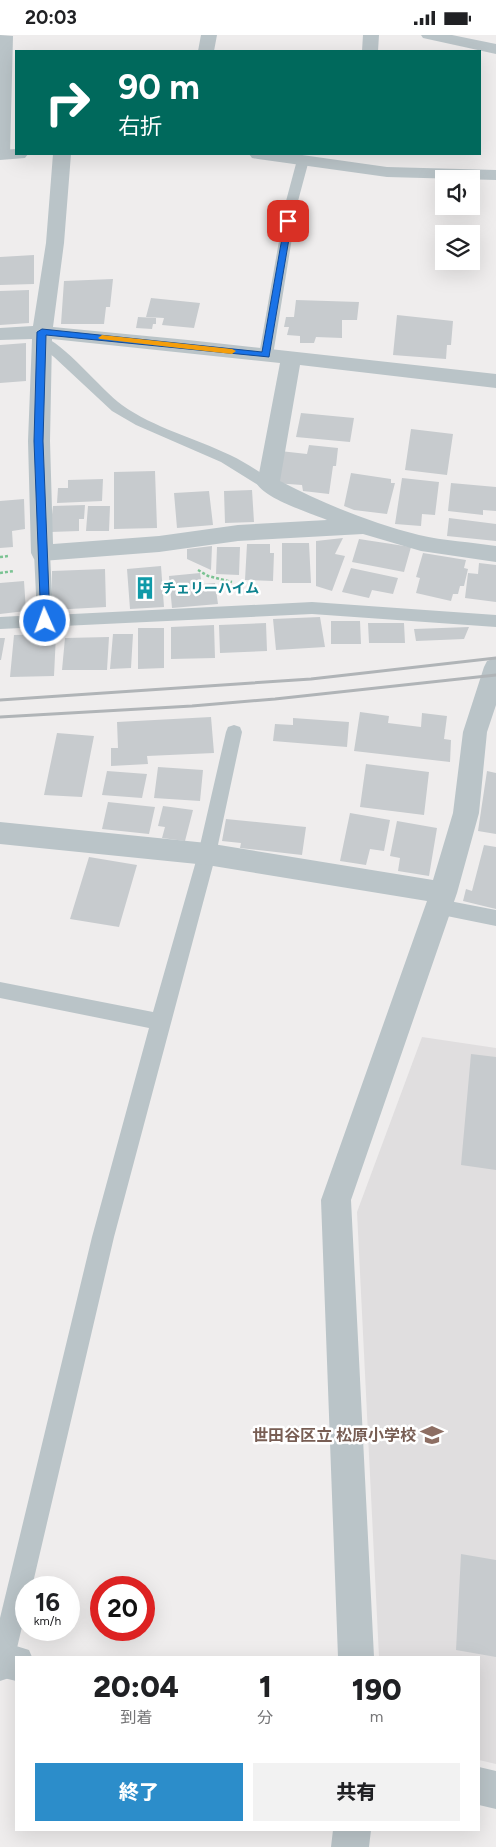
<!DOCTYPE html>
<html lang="ja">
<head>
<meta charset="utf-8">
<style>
	:root { --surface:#fff; --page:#f2f2f2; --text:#202124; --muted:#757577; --accent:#2c8dca }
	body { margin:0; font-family:Figtree,"Noto Sans JP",sans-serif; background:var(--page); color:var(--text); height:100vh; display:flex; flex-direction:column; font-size:19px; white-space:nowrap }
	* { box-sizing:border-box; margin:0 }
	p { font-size:16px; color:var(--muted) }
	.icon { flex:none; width:28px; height:28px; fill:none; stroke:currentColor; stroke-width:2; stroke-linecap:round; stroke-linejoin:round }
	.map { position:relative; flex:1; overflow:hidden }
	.drawer { position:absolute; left:15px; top:1621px; width:465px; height:175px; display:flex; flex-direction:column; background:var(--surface); border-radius:0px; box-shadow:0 5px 20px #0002 }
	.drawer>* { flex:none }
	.hud { position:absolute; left:15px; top:15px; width:466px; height:105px; border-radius:0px; box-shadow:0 5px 20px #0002; background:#00695c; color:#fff; overflow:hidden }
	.fabs { position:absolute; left:435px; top:135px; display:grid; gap:10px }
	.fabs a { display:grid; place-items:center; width:45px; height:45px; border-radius:0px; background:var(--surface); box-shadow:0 5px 20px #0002; font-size:25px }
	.speed { position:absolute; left:15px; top:1541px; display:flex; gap:10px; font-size:25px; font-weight:700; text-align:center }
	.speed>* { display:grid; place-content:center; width:65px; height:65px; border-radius:50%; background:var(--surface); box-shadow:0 5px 20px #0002; line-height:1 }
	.speed small { font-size:12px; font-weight:400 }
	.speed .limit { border:8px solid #d22; background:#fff; color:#111 }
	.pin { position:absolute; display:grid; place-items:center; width:42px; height:42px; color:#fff; margin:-21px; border-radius:10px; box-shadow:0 2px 8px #0006 }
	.me { position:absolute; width:55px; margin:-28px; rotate:358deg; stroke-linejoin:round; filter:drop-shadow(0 0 4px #0008) }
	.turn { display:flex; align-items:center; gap:18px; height:105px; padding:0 20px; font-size:22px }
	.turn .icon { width:65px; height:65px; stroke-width:2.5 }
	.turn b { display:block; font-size:35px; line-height:42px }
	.eta { display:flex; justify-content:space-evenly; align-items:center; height:85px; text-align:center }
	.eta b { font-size:30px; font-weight:800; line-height:35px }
	.cta { display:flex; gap:10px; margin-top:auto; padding:10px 20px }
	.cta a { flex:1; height:58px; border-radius:0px; background:var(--accent); color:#fff; font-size:20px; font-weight:800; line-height:58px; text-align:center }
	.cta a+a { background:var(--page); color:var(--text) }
	.status { display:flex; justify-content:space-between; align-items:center; height:35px; padding:0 25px; background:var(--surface); direction:ltr }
	.status svg { height:14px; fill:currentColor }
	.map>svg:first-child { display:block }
	.education { fill:#e0dedf }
	.building { fill:#c7cbce }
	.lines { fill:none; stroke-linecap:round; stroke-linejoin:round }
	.path { stroke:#7bc393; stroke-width:2.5; stroke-dasharray:3 2; stroke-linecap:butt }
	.service { fill:#bac4c8; fill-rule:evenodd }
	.minor { fill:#bac4c8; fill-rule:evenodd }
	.rail { stroke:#b0b4b7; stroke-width:3 }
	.route { fill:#1a73e8; stroke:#114b97 }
	.slow { fill:#f59e0b }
	.labels { text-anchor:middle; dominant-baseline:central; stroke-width:5; stroke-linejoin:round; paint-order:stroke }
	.culture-label { font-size:14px; font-weight:bold; fill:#0d838f; stroke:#fff; text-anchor:start }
	.near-education-label { font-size:16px; font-weight:bold; fill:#785e54; stroke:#fff; text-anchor:end }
</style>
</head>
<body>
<div class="status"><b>20:03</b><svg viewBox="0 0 49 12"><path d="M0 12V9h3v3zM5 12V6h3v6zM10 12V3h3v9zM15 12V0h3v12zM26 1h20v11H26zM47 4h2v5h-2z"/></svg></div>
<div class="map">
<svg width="496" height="1812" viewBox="0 0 496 1812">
	<rect width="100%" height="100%" fill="#efeded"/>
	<path class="education" d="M422 1002 496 1013V1729L479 1725V1622H379L357 1177Z"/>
	<path class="building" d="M34 220V249L0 250V222Z
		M113 244 110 272H106L104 289H61L64 246Z
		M29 255V288L0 290V256Z
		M151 263 200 268 194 293 162 290 164 283 146 282Z
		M296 265 359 267 357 285H342V303L316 302 314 308H300V301L287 300 289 292H284L286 282H294Z
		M397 280 453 286 451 310H447L446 324 393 320Z
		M138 282 156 283V289H153L152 294 136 293Z
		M26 308V346L0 348V310Z
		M301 378 354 383 350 407 296 402Z
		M411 394 453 399 447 440 405 435Z
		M309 410 338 413 336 431H333L329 459 303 456 302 450 274 448 280 416 307 419Z
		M155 436 157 493 114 494V437Z
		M351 438 391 444V448H395L387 479 354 475 344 471Z
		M402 443 439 447 435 480 422 479 421 491 395 489Z
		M103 444 102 466 57 468 58 453H68V445Z
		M451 448 496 452V476L483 475V480L448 476Z
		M252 455 254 487 225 488 224 456Z
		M209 456 213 490 177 493 174 458Z
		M24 464 25 494 12 496 13 512 0 513V466Z
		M85 470 84 484H79V496L50 497 53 471Z
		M88 471H110L109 496H86Z
		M449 483 496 489V506L447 501Z
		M343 503 335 519 345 521 332 556 316 551V506Z
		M359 504 411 512 404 537 352 527Z
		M282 508H309L311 548H282Z
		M247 509H270V518H274L273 546 245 545Z
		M212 511 211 535 187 524V514Z
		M217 512H240L239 540 216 539Z
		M423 518 466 525 464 533 468 534 464 551H460L458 559H453L451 566 416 558 420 543 416 542Z
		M479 528 496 530V567L465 563 468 538 478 539Z
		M161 531 164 572 130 574 127 534Z
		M351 533 398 543 393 559 372 555 369 563 342 557Z
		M105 534 106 572 52 575V536Z
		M200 538 202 549 215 548 218 569 172 573 169 541Z
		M24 546 26 576 0 579V548Z
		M320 582 325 612 276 615 273 584Z
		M331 586H360L361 609H331Z
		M266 588 267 616 220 618 219 590Z
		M368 588H404L405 608H369Z
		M214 590 215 623 171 624V592Z
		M469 592 464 604 416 606 414 594Z
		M138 593H164V633L138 634Z
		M56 599 54 641 10 642 14 600Z
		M113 599H133L131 633 110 634Z
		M109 602 107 635H62L65 603Z
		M0 603H5L1 625H0Z
		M360 677 389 681 388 688 421 692 422 678 447 681 444 704 451 705 450 727 354 716Z
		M211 682 214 718 147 721 148 729 111 731V713H118L117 687Z
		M293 683 349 687 347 712 273 706 275 689 293 690Z
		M57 698 94 701 82 762 44 760Z
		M366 729 429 737 424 780 360 772Z
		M158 732 203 735 200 766 154 763Z
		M107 736 147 739 142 763 102 760Z
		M487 736 496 738V799L478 796Z
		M108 767 155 772 149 799 102 794Z
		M163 771 193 775 185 806 162 803 165 792 158 791Z
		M350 778 390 785 384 816 370 814 366 830 340 826Z
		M226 784 306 792 302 820 240 813 241 808 222 806Z
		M397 786 437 793 429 841 398 836 400 823 390 821Z
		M484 810 496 812V874L463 866 466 854 472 856Z
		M89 822 137 830 119 892 70 884Z
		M471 1019 496 1022V1135L461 1130Z
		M461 1519 496 1525V1622L456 1615Z"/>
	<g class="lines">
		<path class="path" d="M0 522 9 521
			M198 535 208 541 232 547
			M0 538 14 536"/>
		<path class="service" d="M0 0 13 1 10 120 4 124 0 123Z
			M303 121 309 125 298 166 273 320 271 323H261L259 320 286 166 297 125Z
			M41 301C64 307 101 355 122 370 154 393 195 403 230 420 245 427 259 437 273 445L275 449 273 453H263L221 427 136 390 112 376 54 322 36 308 34 305 36 302Z
			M42 513 47 514 50 518 53 580 312 567 496 580V592L312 579 0 594V582L37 580 34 518 37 514Z
			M234 690 240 692 242 697 216 819 114 1202 32 1552H26V1575L12 1634 9 1643 0 1646V1583L92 1202 149 993 0 963V947L153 977 198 819 226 697 228 692Z
			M439 864 496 875V891L432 878 430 872 432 866Z"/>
		<path class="minor" d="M201 0H217L214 16H198Z
			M363 0H379L378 16H362Z
			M421 0H452L496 9V19L423 3Z
			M16 114V119H28L25 123 0 125V115Z
			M53 119H71L64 208 53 292 188 305 496 339V353L300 330 280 446C324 469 371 488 419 500 444 506 471 507 496 511V527L421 516 363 499 238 506 159 517 42 526 34 524 31 518 28 406 32 304 0 305V293L33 291 46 208ZM52 304 280 328 257 449C266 464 310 478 327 485L238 490 159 501 53 509 50 406Z
			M249 119H295L387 132 496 135V145L387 142 258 124 252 123Z
			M496 623V670L487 697 479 778 457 858 351 1165 374 1622H338L321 1165 427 866 207 830 0 809V787L207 808 433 845 453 778 463 697 484 632 487 626Z
			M0 1606 29 1615 32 1622H16V1646L0 1642Z
			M479 1732 496 1736V1774L479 1770Z
			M333 1795H371L369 1812H331Z"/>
		<path class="rail" d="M0 665 311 644 496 623
			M0 682 192 671 275 664 496 640"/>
	</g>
	<path class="route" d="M288 183 292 186 269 322 46 300 43 406 50 586 45 590 41 589 34 406 37 297 42 294 262 317 285 186Z"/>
	<path class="slow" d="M102 300 232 314 236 316 232 319 100 304 98 303Z"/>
	<defs>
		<symbol id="building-bare" viewBox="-9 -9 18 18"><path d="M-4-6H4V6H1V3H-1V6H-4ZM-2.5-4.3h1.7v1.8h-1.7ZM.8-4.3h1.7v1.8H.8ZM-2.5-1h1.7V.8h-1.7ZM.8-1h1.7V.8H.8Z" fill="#0f9aa8" stroke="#fff" stroke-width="2.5" paint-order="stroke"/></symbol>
		<symbol id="school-bare" viewBox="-9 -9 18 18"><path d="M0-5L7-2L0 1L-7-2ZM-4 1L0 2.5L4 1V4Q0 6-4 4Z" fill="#8d6e63" stroke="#fff" stroke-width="2.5" paint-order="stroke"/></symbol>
	</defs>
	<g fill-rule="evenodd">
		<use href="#building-bare" x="129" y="537" width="32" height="32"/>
		<use href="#school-bare" x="416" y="1384" width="32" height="32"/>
	</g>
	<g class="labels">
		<g class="culture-label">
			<text x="162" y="553">チェリーハイム</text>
		</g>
		<g class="near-education-label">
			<text x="416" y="1400">世田谷区立 松原小学校</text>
		</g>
	</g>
</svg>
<div class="fabs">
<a><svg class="icon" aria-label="sound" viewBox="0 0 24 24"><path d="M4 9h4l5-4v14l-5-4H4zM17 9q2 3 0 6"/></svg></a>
<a><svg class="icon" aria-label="layers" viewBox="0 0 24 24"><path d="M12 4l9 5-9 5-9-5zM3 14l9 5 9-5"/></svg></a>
</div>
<div class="speed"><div>16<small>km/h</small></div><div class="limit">20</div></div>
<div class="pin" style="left:288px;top:186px;background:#d93025"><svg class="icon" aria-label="arrive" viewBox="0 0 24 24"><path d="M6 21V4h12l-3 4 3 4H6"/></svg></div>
<svg class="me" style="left:45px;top:586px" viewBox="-20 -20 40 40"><circle r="17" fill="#1a73e8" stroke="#fff" stroke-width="3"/><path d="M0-11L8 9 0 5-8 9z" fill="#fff"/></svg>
<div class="hud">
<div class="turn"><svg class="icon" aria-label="right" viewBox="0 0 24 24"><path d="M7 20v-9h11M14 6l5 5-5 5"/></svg><div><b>90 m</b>右折</div></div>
</div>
<section class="drawer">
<div class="eta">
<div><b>20:04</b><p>到着</p></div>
<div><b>1</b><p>分</p></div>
<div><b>190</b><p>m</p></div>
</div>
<div class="cta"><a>終了</a><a>共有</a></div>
</section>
</div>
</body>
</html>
